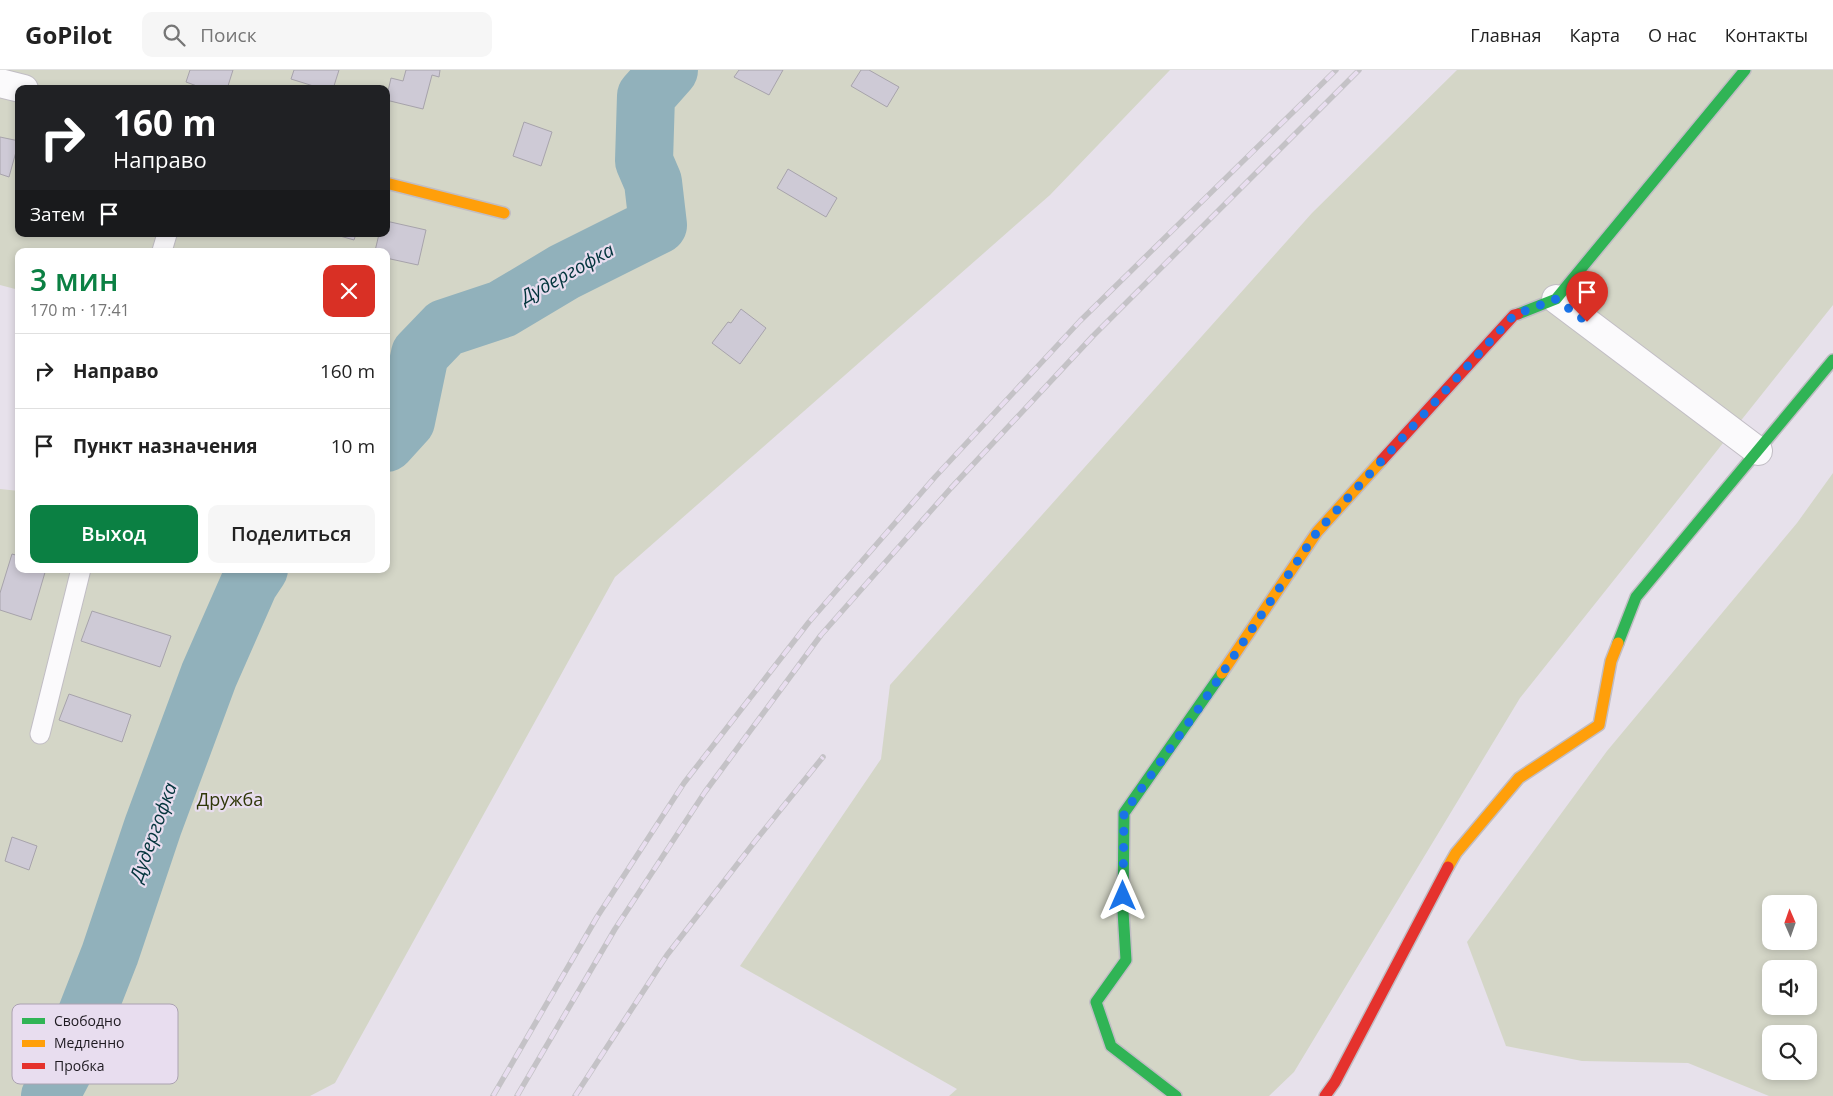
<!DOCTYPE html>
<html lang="ru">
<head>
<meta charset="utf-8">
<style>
	:root { --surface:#fff; --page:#f6f6f6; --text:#222; --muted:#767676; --line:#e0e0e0; --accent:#0b8043 }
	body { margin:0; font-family:"Open Sans",sans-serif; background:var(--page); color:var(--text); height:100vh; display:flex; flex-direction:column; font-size:19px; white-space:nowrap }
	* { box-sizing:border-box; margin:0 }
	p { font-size:16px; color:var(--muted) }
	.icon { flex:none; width:28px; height:28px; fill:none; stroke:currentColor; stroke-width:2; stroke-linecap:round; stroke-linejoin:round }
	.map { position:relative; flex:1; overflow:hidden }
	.drawer { position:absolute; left:15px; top:178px; width:375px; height:325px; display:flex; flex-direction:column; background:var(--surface); border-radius:10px; box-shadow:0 2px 8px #0003 }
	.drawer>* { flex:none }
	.banner { position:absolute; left:15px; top:15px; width:375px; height:152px; border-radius:10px; box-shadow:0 2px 8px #0003; background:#202124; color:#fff; overflow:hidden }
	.needle { width:32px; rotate:358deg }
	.controls { position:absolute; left:1762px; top:825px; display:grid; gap:10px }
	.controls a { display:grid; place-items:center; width:55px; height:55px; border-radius:10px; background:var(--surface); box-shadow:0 2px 8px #0003; font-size:25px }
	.pin { position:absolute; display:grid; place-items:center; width:42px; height:42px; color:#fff; margin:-51px -21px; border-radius:50% 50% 50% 0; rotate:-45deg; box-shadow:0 0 5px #0007 }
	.pin .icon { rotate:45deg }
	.me { position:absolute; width:55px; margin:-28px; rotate:0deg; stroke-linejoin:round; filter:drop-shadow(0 0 4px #0008) }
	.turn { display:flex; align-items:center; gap:18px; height:105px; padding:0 15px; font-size:22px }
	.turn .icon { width:65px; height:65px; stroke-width:2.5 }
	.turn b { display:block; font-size:35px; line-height:42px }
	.then { display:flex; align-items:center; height:48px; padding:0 15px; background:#0003; gap:10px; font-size:19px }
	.round { display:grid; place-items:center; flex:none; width:52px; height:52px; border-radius:10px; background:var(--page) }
	.head { display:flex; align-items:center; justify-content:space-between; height:85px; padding:0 15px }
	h1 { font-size:30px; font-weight:600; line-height:38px; color:var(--accent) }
	.cta { display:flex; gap:10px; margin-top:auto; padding:10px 15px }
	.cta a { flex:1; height:58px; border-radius:10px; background:var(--accent); color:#fff; font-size:20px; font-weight:600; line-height:58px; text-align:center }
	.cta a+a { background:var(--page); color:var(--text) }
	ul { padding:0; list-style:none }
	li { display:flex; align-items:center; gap:15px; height:75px; padding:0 15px; border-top:1px solid var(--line) }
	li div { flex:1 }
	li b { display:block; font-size:19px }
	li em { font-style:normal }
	header { display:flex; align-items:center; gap:30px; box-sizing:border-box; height:70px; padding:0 25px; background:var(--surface); border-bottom:1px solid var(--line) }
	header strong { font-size:24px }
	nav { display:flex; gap:28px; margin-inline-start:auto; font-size:18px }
	.search { width:350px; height:45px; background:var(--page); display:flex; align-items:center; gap:12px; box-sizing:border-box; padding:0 18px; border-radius:10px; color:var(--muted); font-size:19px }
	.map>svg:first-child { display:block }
	.green { fill:#d4d6c7; fill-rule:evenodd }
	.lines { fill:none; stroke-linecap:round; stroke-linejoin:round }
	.river { stroke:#91b1bb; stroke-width:58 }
	.building { fill:#cecad6; stroke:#a7a3ab }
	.lane-casing { stroke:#c1bdc4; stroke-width:21 }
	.street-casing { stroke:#c1bdc4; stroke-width:30 }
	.fast-casing { stroke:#c1bdc4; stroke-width:14 }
	.slow-casing { stroke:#c1bdc4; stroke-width:14 }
	.jam-casing { stroke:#c1bdc4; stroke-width:14 }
	.lane { stroke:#fbfafc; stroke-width:19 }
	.street { stroke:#fbfafc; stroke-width:28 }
	.fast { stroke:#30b455; stroke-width:11 }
	.slow { stroke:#ff9f0a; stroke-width:11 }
	.jam { stroke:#e5322d; stroke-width:11 }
	.rail-casing { stroke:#c4c2c6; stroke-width:5.5 }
	.rail { stroke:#e8ddef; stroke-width:4; stroke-dasharray:11; stroke-linecap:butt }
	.route { stroke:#1a73e8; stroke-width:9; stroke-dasharray:0 16.2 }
	.labels { text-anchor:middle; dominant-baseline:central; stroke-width:4.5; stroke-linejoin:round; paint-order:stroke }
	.park-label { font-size:18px; fill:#2f3708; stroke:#e8ddef }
	.water-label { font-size:19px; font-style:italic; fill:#04353d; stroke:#e8ddef }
	.key { fill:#e8ddef; stroke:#aba2b1; stroke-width:1 }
	.key-label { font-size:14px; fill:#1e1a21 }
</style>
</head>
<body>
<header>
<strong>GoPilot</strong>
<div class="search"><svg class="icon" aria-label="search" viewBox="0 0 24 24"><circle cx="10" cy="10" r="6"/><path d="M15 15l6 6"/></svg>Поиск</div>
<nav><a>Главная</a><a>Карта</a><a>О нас</a><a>Контакты</a></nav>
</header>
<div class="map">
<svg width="1833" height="1026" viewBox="0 0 1833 1026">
	<rect width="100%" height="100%" fill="#e7e1eb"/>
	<path class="green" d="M0 0H1170L1050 125 615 507 335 1013 310 1026H0V419L19 421V499H386V181H19V220L0 215ZM19 19H386V164H19Z
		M1457 0H1833V235L1520 628 1294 1002 1269 1026H949L957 1019 740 896 881 689 890 615 1312 143Z
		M1833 403V1026H1769L1688 993 1582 991 1506 976 1467 872 1607 681 1797 453ZM1771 834H1809V871H1771ZM1771 899H1809V936H1771ZM1771 964H1809V1001H1771Z"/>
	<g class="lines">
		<path class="river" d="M386 373 406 351 420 284 445 258 502 239 564 202 658 155 653 112 644 91 646 26 669 0
			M50 1026 67 994 110 884 153 756 209 605 249 514 259 499"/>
	</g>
	<path class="building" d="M190 0H233L227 19H205L186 12Z
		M294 0H339L333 19H323L291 9Z
		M406 0H440L439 7 432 5 423 39 386 30 391 8 403 11Z
		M739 0H783L769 25 734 7Z
		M861 0H869L899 17 887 37 851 16Z
		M524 52 552 62 541 96 513 86Z
		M0 67 19 71 9 107 0 104Z
		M788 99 837 128 826 147 777 118Z
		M386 151 426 160 418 195 386 188V181H375L379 164H386Z
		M333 164H356L354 170Z
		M741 239 766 258 740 294 712 273 728 252 731 253Z
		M12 484 19 486V499H46L31 550 0 540V523Z
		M92 541 171 566 160 597 81 571Z
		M69 624 131 645 122 672 59 650Z
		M12 767 37 776 29 800 5 791Z"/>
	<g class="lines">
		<defs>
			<path id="lane" d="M162 181 167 164
				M40 664 81 499"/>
			<path id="street" d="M0 13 24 19
				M1556 229 1758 381"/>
			<path id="fast" d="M1518 244 1556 229 1745 0
				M1618 573 1636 527 1833 290
				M1176 1026 1111 976 1096 932 1126 890 1123 841 1124 743 1222 603"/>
			<path id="slow" d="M386 113 504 143
				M1222 603 1317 462 1382 390
				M1448 797 1456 783 1519 708 1599 655 1611 591 1618 573"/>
			<path id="jam" d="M1382 390 1514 245 1518 244
				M1325 1026 1335 1012 1448 797"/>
		</defs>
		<use href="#lane" class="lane-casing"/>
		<use href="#street" class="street-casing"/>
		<use href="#fast" class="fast-casing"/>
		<use href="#slow" class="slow-casing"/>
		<use href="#jam" class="jam-casing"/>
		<use href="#lane" class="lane"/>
		<use href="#street" class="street"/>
		<use href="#fast" class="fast"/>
		<use href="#slow" class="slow"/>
		<use href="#jam" class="jam"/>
		<defs>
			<path id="rail" d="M493 1026 597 847 684 713 809 552 935 407 1080 251 1336 0
				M517 1026 615 859 705 722 821 565 951 418 1093 266 1359 0
				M575 1026 667 885 756 770 823 687"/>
		</defs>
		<use href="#rail" class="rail-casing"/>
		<use href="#rail" class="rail"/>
	</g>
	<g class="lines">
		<path class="route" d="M1123 826 1124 743 1199 638 1317 462 1514 245 1556 229 1587 252"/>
	</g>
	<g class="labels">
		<g class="park-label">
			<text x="230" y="729">Дружба</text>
		</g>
		<g class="water-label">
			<text transform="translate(567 203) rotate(-29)">Дудергофка</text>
			<text transform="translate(153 762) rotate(-70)">Дудергофка</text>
		</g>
	</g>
	<rect x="12" y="934" width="166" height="80" rx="8" class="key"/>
	<rect x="22" y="948" width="23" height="6" fill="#30b455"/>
	<rect x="22" y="970" width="23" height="7" fill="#ff9f0a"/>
	<rect x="22" y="993" width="23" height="6" fill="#e5322d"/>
	<g class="key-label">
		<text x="54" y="956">Свободно</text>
		<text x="54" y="978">Медленно</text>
		<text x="54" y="1001">Пробка</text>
	</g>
</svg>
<div class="controls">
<a><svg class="needle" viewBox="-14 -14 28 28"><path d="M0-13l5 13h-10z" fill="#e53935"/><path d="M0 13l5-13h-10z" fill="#767676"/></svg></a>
<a><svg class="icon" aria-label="sound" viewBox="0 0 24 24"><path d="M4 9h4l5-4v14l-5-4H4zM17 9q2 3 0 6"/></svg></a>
<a><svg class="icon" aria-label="search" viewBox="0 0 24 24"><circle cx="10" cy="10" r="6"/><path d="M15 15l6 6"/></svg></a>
</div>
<div class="pin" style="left:1587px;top:252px;background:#d93025"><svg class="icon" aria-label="arrive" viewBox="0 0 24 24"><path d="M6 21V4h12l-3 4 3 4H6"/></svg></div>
<svg class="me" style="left:1123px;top:826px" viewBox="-20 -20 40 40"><path d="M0-17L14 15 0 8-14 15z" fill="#1a73e8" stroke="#fff" stroke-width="4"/></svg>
<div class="banner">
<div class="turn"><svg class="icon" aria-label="right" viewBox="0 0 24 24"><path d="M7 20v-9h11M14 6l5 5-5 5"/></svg><div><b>160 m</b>Направо</div></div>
<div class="then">Затем<svg class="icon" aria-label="arrive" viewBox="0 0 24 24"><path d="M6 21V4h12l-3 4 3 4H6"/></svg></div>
</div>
<section class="drawer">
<div class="head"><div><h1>3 мин</h1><p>170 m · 17:41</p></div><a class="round" style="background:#d93025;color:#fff"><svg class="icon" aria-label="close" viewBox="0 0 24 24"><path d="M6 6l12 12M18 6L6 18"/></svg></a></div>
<ul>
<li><svg class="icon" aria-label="right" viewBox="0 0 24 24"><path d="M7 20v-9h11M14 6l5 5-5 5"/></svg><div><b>Направо</b></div><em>160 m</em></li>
<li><svg class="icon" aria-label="arrive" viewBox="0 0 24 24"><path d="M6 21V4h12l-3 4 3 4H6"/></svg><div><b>Пункт назначения</b></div><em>10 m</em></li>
</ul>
<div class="cta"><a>Выход</a><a>Поделиться</a></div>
</section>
</div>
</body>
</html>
